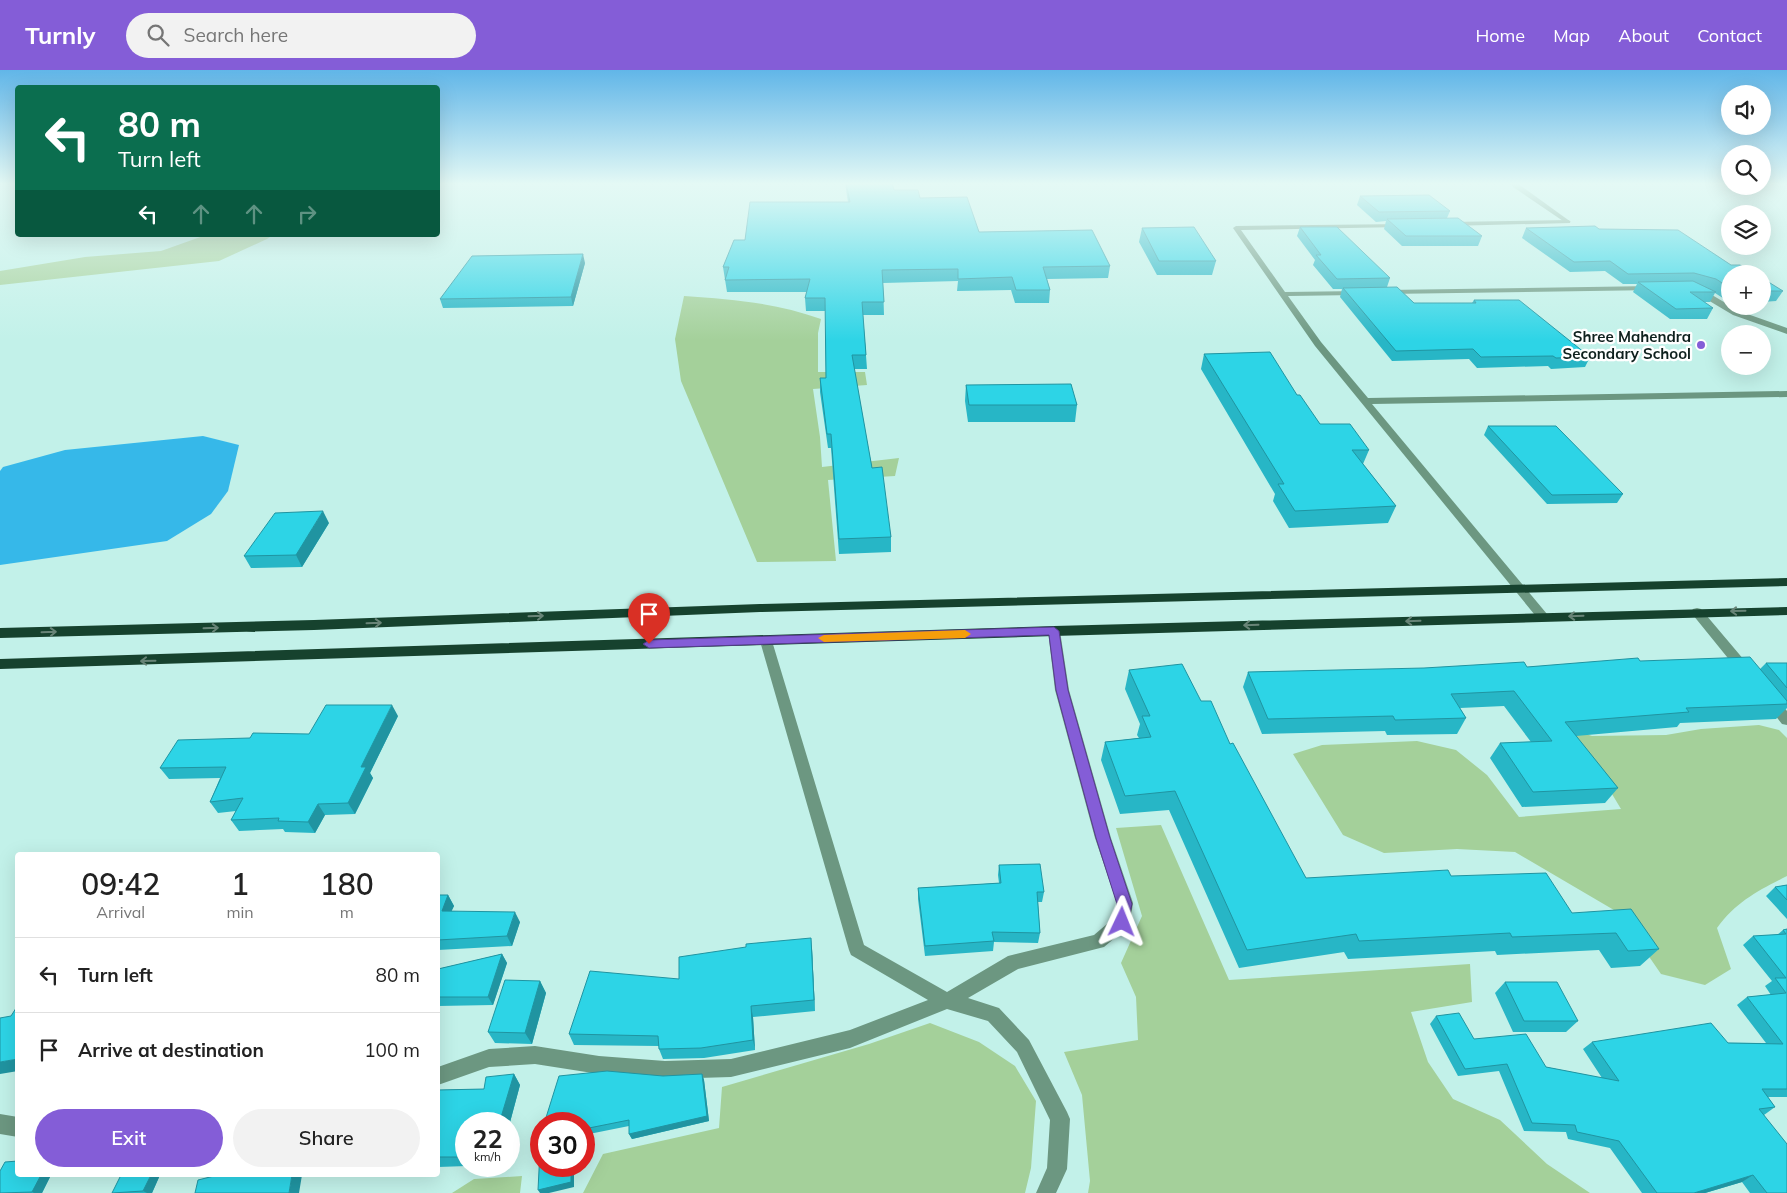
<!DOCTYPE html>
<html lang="en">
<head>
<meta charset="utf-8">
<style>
	:root { --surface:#fff; --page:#f2f2f2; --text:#222; --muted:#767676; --line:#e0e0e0; --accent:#845dd7 }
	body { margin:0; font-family:Mulish,sans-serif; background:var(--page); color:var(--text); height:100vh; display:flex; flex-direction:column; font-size:19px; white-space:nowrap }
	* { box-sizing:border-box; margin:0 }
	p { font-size:16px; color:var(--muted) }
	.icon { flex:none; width:28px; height:28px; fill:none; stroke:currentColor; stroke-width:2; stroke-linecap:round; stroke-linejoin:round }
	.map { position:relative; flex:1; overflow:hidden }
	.panel { position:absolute; left:15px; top:782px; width:425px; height:325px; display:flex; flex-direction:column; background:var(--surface); border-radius:5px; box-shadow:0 5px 20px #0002 }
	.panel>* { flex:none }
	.guide { position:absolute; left:15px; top:15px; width:425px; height:152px; border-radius:5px; box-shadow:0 5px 20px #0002; background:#0b6e4f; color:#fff; overflow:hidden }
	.fabs { position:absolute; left:1721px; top:15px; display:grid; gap:10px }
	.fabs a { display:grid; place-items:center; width:50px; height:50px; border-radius:50%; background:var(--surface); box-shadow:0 5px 20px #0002; font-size:25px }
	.speed { position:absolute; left:455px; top:1042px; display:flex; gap:10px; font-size:25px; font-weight:700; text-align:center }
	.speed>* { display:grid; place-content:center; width:65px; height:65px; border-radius:50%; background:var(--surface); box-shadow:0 5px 20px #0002; line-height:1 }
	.speed small { font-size:12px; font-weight:400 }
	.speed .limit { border:8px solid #d22; background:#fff; color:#111 }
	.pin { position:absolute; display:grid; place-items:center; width:42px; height:42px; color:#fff; margin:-51px -21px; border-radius:50% 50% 50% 0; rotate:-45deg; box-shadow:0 0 5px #0007 }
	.pin .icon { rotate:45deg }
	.me { position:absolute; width:55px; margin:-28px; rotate:2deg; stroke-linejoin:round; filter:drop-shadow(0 0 4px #0008) }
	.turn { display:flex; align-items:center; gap:18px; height:105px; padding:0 20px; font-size:22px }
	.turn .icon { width:65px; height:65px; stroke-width:2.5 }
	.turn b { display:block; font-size:35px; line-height:42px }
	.lanes { display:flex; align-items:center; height:48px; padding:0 20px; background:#0003; justify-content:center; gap:25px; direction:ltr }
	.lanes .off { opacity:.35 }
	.eta { display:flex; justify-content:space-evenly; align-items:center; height:85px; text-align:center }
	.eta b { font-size:30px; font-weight:600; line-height:35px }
	.cta { display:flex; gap:10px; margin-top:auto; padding:10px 20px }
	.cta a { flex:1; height:58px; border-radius:30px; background:var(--accent); color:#fff; font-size:20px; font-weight:600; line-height:58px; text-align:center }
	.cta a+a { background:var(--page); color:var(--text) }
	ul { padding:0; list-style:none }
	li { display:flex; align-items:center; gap:15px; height:75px; padding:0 20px; border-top:1px solid var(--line) }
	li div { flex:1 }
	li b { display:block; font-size:19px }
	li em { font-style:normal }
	header { display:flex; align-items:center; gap:30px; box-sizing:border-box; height:70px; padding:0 25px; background:var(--accent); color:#fff }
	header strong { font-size:24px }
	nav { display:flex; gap:28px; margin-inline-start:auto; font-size:18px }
	.search { width:350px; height:45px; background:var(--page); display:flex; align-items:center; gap:12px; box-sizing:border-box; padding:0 18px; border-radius:28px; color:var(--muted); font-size:19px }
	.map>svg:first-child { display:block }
	.green { fill:#a4d09a }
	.water { fill:#36b8e9 }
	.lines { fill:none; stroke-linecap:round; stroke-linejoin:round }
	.service { fill:#6c9781; fill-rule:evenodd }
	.minor { fill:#6c9781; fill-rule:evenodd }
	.trunk { fill:#16422e; fill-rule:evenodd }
	.wall { fill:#27b6c6 }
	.shaded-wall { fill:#2094a1 }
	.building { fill:#2dd4e6; stroke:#2094a1 }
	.oneway { stroke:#688477 }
	.route { fill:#845dd7; stroke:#563c8c }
	.slow { fill:#f59e0b }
	.poi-dot { fill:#845dd7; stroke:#fff; stroke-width:2 }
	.labels { text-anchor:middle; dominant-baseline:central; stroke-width:4.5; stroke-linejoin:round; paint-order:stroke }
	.far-poi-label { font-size:15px; font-weight:bold; fill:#0e201d; stroke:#fff; text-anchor:end }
</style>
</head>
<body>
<header>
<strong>Turnly</strong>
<div class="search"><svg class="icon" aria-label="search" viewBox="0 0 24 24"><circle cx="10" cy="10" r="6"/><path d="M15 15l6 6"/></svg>Search here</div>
<nav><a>Home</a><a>Map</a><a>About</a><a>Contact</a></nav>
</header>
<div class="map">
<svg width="1787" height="1123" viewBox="0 0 1787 1123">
	<rect width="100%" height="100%" fill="#c2f1e9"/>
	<path class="green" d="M206 165H273L267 169 219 191 0 215V201L85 187 161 181Z
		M684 226C732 229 775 233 821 249L818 263V302H865L867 315 813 319 820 367 822 397 899 388 895 406 828 410 836 491 757 492 681 311 675 269Z
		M1759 655 1779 660 1787 668V806C1758 821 1737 831 1717 858L1731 899 1705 915 1661 904 1619 843 1515 782 1457 779 1384 783 1343 765 1293 684 1322 675 1417 671 1456 680 1487 705 1519 747 1621 739 1597 699 1567 658 1592 666 1666 665 1701 659Z
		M1161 755 1229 910 1470 894 1472 932 1411 942 1428 992 1453 1029 1500 1050 1547 1094 1590 1123H1088L1090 1111 1082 1025 1064 982 1138 970 1136 927 1121 893 1142 846 1116 758Z
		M930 953 979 972 1015 996 1036 1031 1031 1098 1025 1123H583L603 1084 719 1058 722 1017 869 974Z
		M522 1106 520 1123H452L474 1109Z"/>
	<path class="water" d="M203 366 239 375 228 421 211 444 167 471 0 495V401L3 397 65 380Z"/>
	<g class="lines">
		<path class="service" d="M1511 113H1517L1571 152 1566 153 1513 117Z"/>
		<path class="minor" d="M1568 150 1570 151V153L1448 156 1445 154 1448 152Z
			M1403 154V156L1401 157 1241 160 1285 222 1360 221V225H1357L1288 226 1321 272 1368 328 1787 321V327L1372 334 1547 544 1549 547 1547 550H1539L1315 276 1233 158 1236 156Z
			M1652 216 1656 218 1655 220 1387 224 1383 222 1387 220Z
			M1696 219H1702L1739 241 1787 258V264L1733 245 1696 223Z
			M1697 538 1701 539 1750 597 1752 600 1750 603H1740L1693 545 1691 542 1693 539Z
			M1054 557 1060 561 1069 620 1111 768 1133 833 1130 852 1128 857 1104 877 1018 899 968 928 999 938 1029 970 1067 1042 1070 1049 1067 1099 1056 1123H1036L1047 1098 1050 1050 1017 982 988 951 947 939 850 978 731 1007 665 1009 599 1004 535 994 489 997 438 1015V997L489 979 535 976 599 986 665 991 731 989 850 960 928 930 851 885 849 880 760 571 766 567 772 571 864 875 947 922 1008 886 1094 865 1114 848 1117 833 1095 768 1055 620 1048 561Z
			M1771 626 1776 628 1787 641V655L1782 654 1764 631 1766 628Z
			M0 1044 18 1047V1067L0 1064Z"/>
		<path class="trunk" d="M1787 508V516L760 542 314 560 0 568V558L314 550 760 534Z
			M1787 537V545L1054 566 0 599V589L1054 556Z"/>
	</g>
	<path class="wall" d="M845 113H892L894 120 920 128 979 162 1110 196 1108 208 1047 209 1050 220 1049 233H1015L1011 220 957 221 958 211 883 213 884 245H863L867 299H854L872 398 891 467V482L839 484 831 378H828L820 322V308H826L825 241H806L805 228 807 222H727L723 197 745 170 848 132Z
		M1360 126 1450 141 1447 148 1482 166 1478 176H1402L1384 159 1386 151 1376 152 1357 135Z
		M1300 157 1390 208 1387 217 1414 233H1472L1474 230 1590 287 1585 297 1551 299 1548 296 1477 298 1469 289 1392 291 1340 227 1342 219H1333L1313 195 1315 190 1297 166Z
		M1142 158 1216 191 1212 205H1157L1139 172Z
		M1526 158 1599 159 1730 204V232H1729L1715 223 1710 232H1704L1713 238 1707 249H1670L1633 222 1637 214H1623L1605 201 1570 202 1522 168Z
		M585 193 573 236 443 238 440 229Z
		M1762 208 1783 221 1776 231 1762 232Z
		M1204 284 1297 325 1320 354 1369 380 1363 394 1396 436 1388 453 1289 458 1273 431 1275 424 1201 299Z
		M966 315 1077 335 1075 352H968L965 331Z
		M1488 356 1623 424 1617 433 1547 434 1484 365Z
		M329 453 302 497 251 498 244 486Z
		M1640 591 1760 599 1766 593H1787V638L1776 649 1680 653 1677 657 1576 666 1618 718 1605 733 1522 737 1490 688 1500 673 1531 672 1504 636 1460 638 1466 648 1457 664 1387 665 1385 661 1262 664 1243 617 1248 602 1527 597Z
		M1129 600 1201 631 1230 674 1306 808 1451 806 1572 843 1659 879 1640 896 1611 898 1599 880 1497 885 1495 881 1348 889 1344 882 1239 898 1169 740 1120 744 1101 690 1105 672 1139 668 1137 665 1140 654 1125 619Z
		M398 646 370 703 373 708 355 744 325 745 315 763 285 762 283 759 239 761 231 750 236 741 218 743 210 732 220 708 169 709 160 698 250 668 309 664Z
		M999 795 1044 822 1042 832H1038L1040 863 1038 873 994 872 993 881 925 886 918 829V818L999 813 998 805Z
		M1787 815V849L1766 826 1775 817Z
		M438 825H448L454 836 451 841 520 852 512 876 438 880Z
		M1787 859V1027H1768L1775 1037 1764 1045 1787 1123H1750L1742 1112 1705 1123H1642L1610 1078 1568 1069 1566 1062 1524 1061 1499 1001 1458 1006 1430 954 1436 946 1474 969 1546 997 1602 1008 1583 979 1592 972 1766 973 1737 935 1747 927 1771 925 1765 916 1772 911 1743 875 1753 866 1777 865 1783 860Z
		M812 879 815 941 753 947 755 980 704 988 663 989 659 979V976L574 975 569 964 679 909Z
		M502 884 507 893 493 935 438 936V899Z
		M540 911 546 923 532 974 495 973 488 962Z
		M1505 912 1578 951 1566 962H1513L1495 923Z
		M514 1004 520 1015 509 1056V1054H466V1096H467L438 1097V1020L484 1019Z
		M702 1004 704 1010 709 1051 632 1069 629 1064V1056L584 1065V1054L663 1006Z
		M18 1105H51L42 1123H0Z
		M160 1105 152 1123H112Z"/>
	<path class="shaded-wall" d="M583 184 585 193 573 236 571 227Z
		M323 441 329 453 302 497 296 485Z
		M392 635 398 646 370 703 373 708 355 744 348 733 361 697Z
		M318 734 325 745 315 763 308 752Z
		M448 825 454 836 447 851 442 841Z
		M515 842 520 852 512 876 507 866Z
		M811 868 812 879 815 941 814 930Z
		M502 884 507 893 493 935 488 927Z
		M540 911 546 923 532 974 525 963Z
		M751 936 753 947 755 980 753 970Z
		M18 989V1001L0 1004V992Z
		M514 1004 520 1015 509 1056V1054H499Z
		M702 1004 704 1010 709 1051 632 1069 629 1064Z
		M463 1072 466 1075V1095L459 1087Z
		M571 1096H574V1117L549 1123H540L538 1120Z
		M41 1105H51L42 1123H34L32 1122Z
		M151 1105H160L152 1123H147L143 1121Z
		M292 1105H302L299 1123H289Z
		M1753 1105 1742 1112 1705 1123H1694Z"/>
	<path class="building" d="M846 113H892L894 120H918L920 128 967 127 979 162 1092 160 1110 196 1043 197 1050 220H1016L1012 207 958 209V199L882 200 884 232H862L866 285H852L872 398 882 397 891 467 839 469 831 364H827L820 308H826L825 228H805L810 209 725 210 729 197H723L734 170H745L750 132H850Z
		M1429 125 1450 141 1379 142 1360 126Z
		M1458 148 1482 166H1406L1387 149Z
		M1595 156 1599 159 1678 160 1731 195H1740L1755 204H1730V218L1716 209 1694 203 1628 204 1610 191 1574 192 1526 158Z
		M1194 157 1216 191H1159L1142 158Z
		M1300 157H1337L1390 208 1337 209 1316 185H1321Z
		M583 184 571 227 440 229 472 186Z
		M1762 208 1783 221H1762Z
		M1693 211 1716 222H1690L1713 238 1676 239 1638 212Z
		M1397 217 1414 233H1476L1474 230H1519L1590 287 1556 288 1553 286 1481 287 1473 279 1396 281 1343 218Z
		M1270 282 1297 325H1300L1320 354H1350L1369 380H1352L1396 436 1295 441 1278 414H1284L1204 284Z
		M1071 314 1077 335H969L966 315Z
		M1488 356H1556L1623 424 1552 425Z
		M323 441 296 485 244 486 275 443Z
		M1750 587 1787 631V634L1686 638 1689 642 1565 652 1618 718 1533 722 1500 673 1552 671 1514 621 1451 624 1466 648 1395 650 1393 646 1268 649 1248 602 1424 598 1524 592 1527 597 1638 588 1640 591Z
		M1766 593H1787V618Z
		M1182 594 1201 631H1211L1230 674 1233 673 1306 808 1448 800 1451 806 1546 803 1572 843 1631 839 1659 879 1628 881 1616 863 1512 867 1510 863 1359 871 1356 864 1247 880 1175 721 1125 726 1105 672 1151 667 1142 646H1150L1129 600Z
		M326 635H392L361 697H366L348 733 318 734 308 752 278 751 279 748 231 750 243 728 210 732 226 697 160 698 178 670 250 668 253 663 309 664Z
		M1040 794 1044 822H1037L1040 863 992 862 994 871 925 876 918 818 1001 813 999 795Z
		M1787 815V830L1775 817Z
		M438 825H448L442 841 515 842 507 866 438 870Z
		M1787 859V1019H1762L1775 1037 1759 1039 1787 1074V1123H1767L1753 1105 1694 1123H1657L1619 1071 1577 1062 1575 1055 1532 1053 1507 994 1465 999 1436 946 1459 943 1474 969 1526 964 1546 997 1619 1011 1592 972 1711 953 1728 973 1783 974 1747 927 1786 923 1775 908H1786L1753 866 1786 864 1783 860Z
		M811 868 814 930 751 936 753 970 701 978 661 979H659L658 966 569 964 590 901 679 909V887L746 877V874Z
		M502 884 488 927H438V899Z
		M505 910 540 911 525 963 488 962Z
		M1505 912H1557L1578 951H1524Z
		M18 935V989L0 992V948L11 946Z
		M607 1001 663 1006 702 1004 707 1046 629 1064V1050L584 1059V1054H544L559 1006Z
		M514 1004 499 1054H466V1072H463L459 1087H438V1020L484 1019 486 1007Z
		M541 1061V1096H571V1112L538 1120Z
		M18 1091V1105H41L32 1122 0 1123V1101L5 1092Z
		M121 1105H151L143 1121 112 1123Z
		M218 1105H292L289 1123H195L198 1110Z"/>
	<defs><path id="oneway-shaft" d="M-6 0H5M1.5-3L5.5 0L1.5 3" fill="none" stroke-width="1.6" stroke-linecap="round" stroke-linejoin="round" transform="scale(1.25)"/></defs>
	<g class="oneway">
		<use href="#oneway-shaft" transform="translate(1738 541) rotate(179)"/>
		<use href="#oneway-shaft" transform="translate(536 546) rotate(-2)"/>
		<use href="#oneway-shaft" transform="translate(1576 546) rotate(178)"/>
		<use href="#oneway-shaft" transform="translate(1413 551) rotate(178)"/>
		<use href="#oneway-shaft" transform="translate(374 553) rotate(-2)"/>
		<use href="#oneway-shaft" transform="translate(1251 555) rotate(178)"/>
		<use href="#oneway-shaft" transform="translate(211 558) rotate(-2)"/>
		<use href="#oneway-shaft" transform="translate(49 562) rotate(-2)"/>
		<use href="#oneway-shaft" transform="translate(148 591) rotate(179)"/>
	</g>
	<linearGradient id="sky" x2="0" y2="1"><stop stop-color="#61b6e8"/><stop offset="0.42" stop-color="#e4f9f5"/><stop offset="1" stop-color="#e4f9f5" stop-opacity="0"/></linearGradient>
	<rect width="1787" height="271" fill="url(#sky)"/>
	<path class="route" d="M1054 557 1059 561 1068 620 1110 768 1132 834 1127 857 1122 859 1117 857 1115 852 1117 834 1096 768 1056 620 1049 565 649 578 643 574 649 570Z"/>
	<path class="slow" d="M965 560 971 564 965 568 824 572 818 568 824 565Z"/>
	<circle class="poi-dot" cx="1701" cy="275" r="5"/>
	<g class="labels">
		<g class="far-poi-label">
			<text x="1691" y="266">Shree Mahendra<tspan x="1691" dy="17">Secondary School</tspan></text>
		</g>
	</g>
</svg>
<div class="fabs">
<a><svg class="icon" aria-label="sound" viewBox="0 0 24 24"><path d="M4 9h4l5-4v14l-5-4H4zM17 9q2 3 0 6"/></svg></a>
<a><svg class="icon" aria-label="search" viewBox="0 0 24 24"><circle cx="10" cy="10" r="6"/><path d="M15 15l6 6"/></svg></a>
<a><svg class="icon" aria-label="layers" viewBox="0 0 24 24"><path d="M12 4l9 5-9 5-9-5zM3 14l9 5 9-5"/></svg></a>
<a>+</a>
<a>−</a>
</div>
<div class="speed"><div>22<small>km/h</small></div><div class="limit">30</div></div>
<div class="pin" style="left:649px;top:574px;background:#d93025"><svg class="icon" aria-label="arrive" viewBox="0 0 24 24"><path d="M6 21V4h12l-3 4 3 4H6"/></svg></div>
<svg class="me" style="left:1122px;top:852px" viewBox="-20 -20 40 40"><path d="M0-17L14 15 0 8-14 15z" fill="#845dd7" stroke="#fff" stroke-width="4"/></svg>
<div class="guide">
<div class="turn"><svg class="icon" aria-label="left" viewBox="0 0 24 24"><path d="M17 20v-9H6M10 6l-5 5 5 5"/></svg><div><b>80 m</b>Turn left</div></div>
<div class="lanes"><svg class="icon" aria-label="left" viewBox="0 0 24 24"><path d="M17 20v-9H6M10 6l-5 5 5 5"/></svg><svg class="icon off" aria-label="ahead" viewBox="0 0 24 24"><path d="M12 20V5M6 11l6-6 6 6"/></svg><svg class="icon off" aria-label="ahead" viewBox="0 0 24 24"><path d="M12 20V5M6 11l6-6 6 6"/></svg><svg class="icon off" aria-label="right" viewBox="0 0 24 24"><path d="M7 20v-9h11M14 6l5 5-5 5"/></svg></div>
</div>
<section class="panel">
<div class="eta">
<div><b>09:42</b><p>Arrival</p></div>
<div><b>1</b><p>min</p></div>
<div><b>180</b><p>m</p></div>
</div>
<ul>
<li><svg class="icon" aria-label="left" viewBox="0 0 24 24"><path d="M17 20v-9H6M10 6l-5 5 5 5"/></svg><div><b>Turn left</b></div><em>80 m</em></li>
<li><svg class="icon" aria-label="arrive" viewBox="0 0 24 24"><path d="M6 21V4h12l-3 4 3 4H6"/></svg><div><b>Arrive at destination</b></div><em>100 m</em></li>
</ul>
<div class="cta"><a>Exit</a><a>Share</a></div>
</section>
</div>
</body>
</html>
